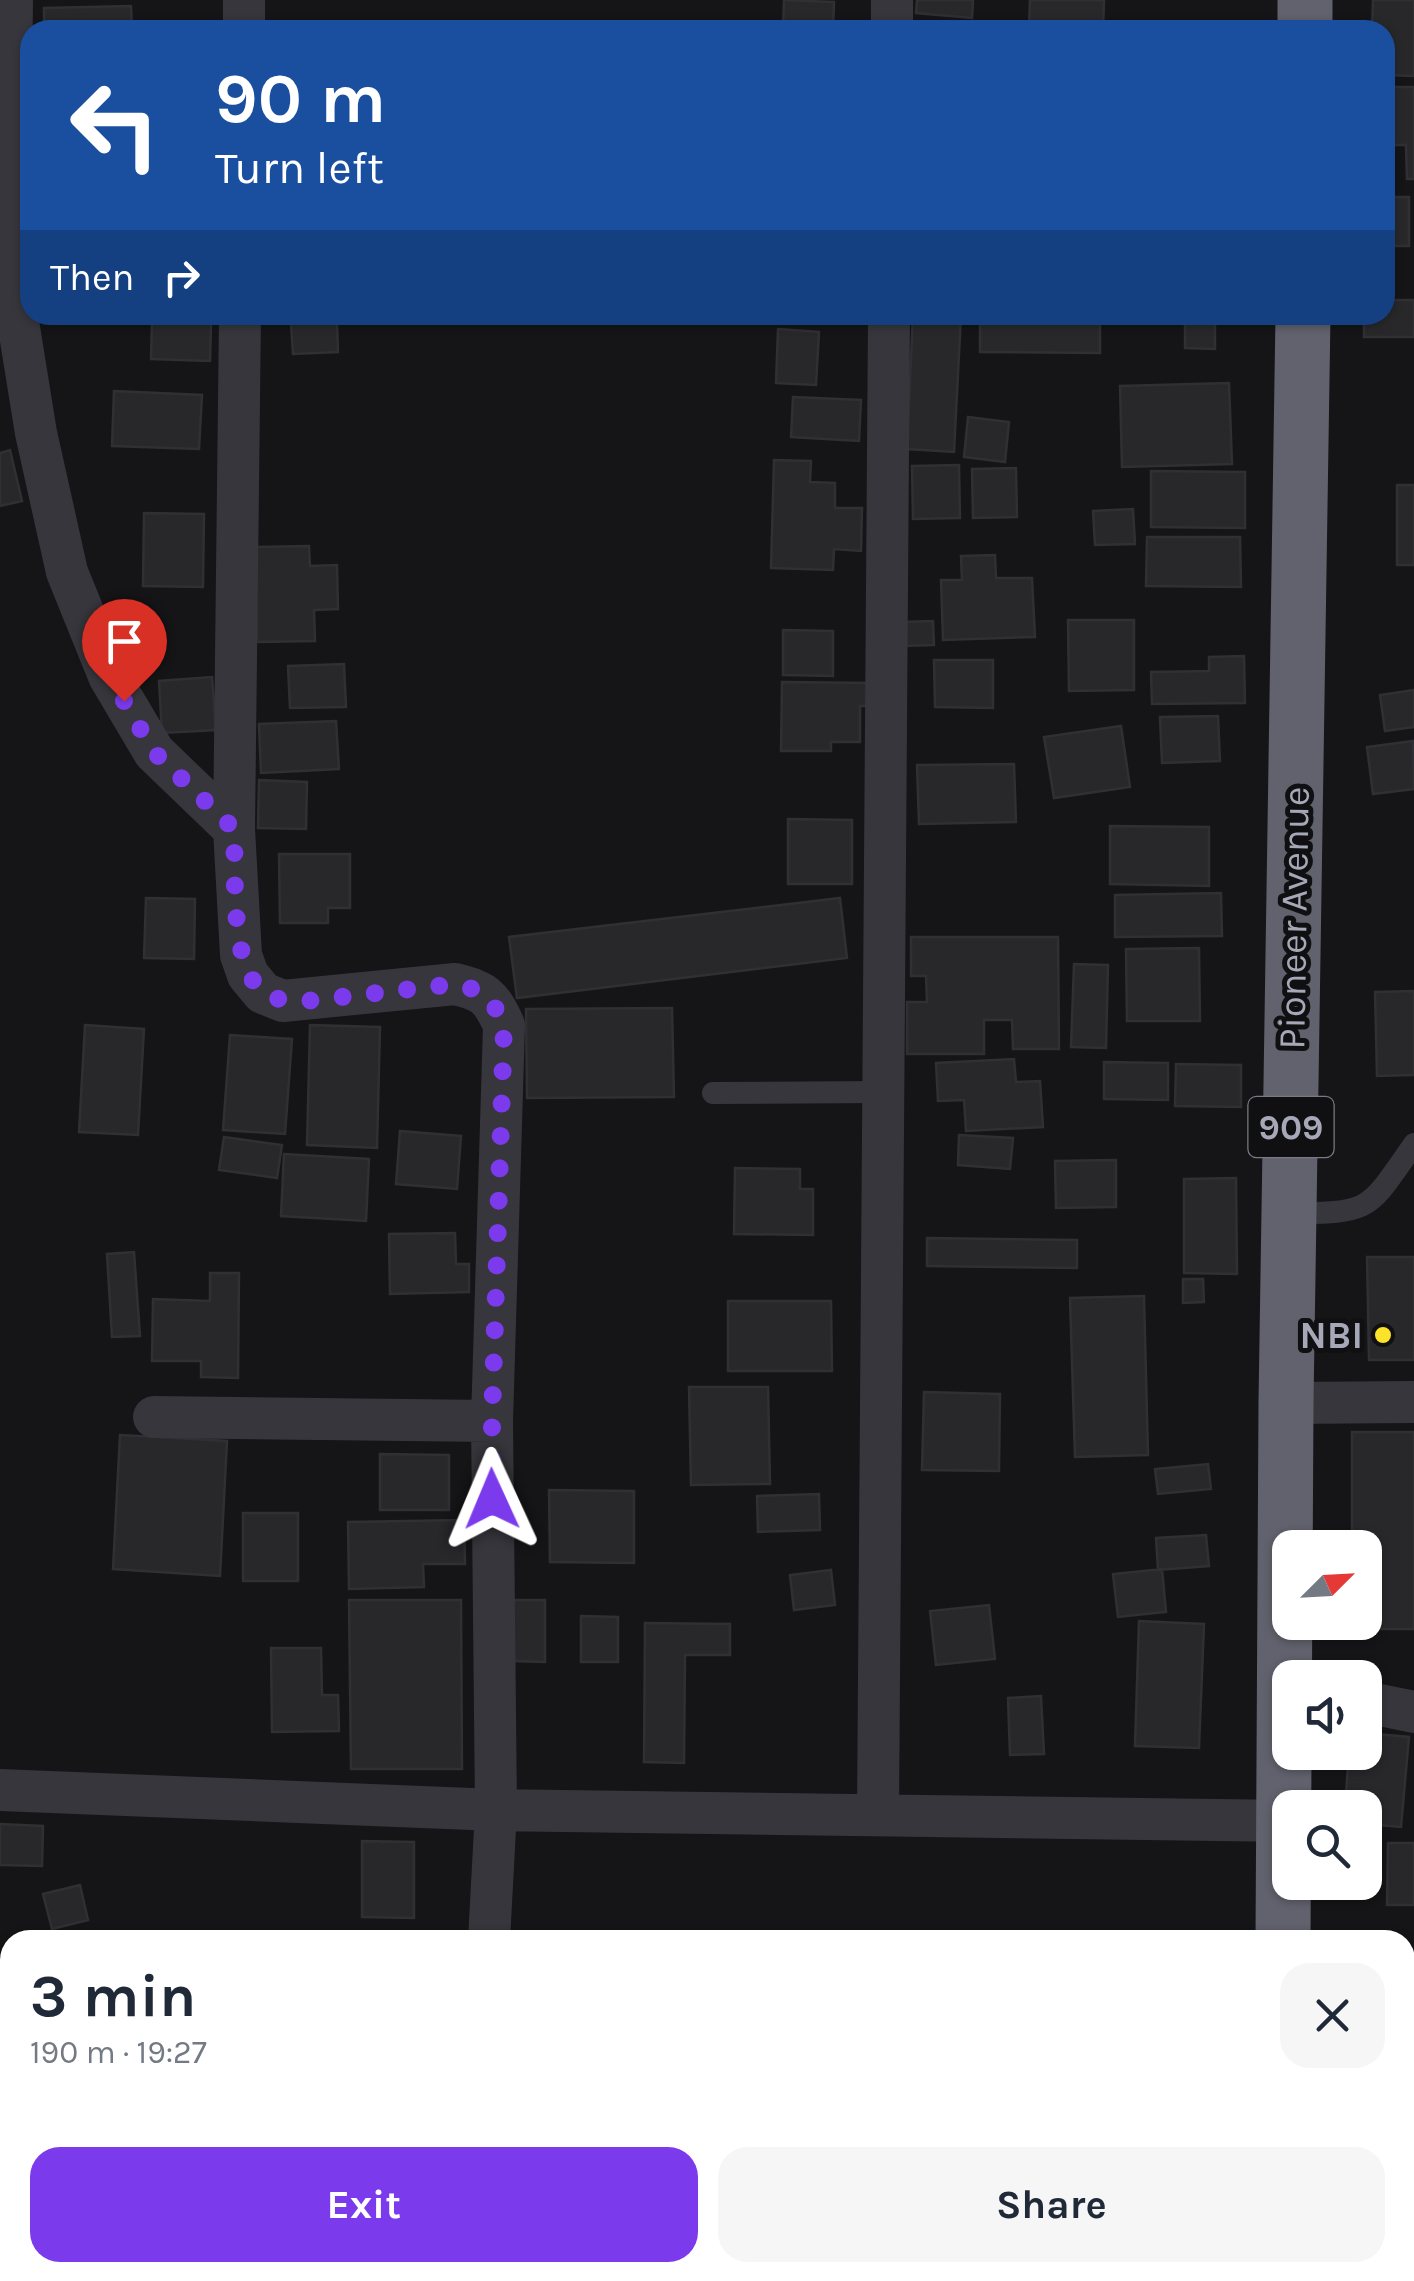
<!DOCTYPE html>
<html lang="en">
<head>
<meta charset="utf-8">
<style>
	:root { --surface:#fff; --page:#f6f6f7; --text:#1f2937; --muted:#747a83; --accent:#7c3aed }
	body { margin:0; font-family:Karla,sans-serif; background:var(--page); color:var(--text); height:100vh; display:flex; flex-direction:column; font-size:38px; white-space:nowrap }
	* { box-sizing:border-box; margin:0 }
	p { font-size:32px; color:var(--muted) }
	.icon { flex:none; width:55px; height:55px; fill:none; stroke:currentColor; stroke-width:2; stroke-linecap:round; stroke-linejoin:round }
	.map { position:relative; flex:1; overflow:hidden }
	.sheet { position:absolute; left:0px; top:1930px; width:1415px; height:352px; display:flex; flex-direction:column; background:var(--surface); border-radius:30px 30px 0 0; box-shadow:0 2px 8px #0004 }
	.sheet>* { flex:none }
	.top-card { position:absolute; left:20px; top:20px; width:1375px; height:305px; border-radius:30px; box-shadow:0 2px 8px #0004; background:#1a4fa0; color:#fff; overflow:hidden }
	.needle { width:65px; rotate:66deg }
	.fabs { position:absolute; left:1272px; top:1530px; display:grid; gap:20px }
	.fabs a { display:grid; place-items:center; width:110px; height:110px; border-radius:20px; background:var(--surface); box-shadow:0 2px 8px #0004; font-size:50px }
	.pin { position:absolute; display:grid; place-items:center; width:85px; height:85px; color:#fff; margin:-102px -42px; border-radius:50% 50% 50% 0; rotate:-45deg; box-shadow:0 0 10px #0007 }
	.pin .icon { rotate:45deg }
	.me { position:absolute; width:110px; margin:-55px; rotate:359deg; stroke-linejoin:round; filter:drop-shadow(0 0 8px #0008) }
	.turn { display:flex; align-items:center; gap:35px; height:210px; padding:0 30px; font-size:45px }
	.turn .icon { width:130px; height:130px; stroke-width:2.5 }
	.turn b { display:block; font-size:70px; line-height:85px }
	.then { display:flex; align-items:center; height:95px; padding:0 30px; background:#0003; gap:20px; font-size:38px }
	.round { display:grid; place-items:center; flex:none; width:105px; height:105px; border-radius:30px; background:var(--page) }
	.headline { display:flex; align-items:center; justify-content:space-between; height:170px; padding:0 30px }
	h1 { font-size:60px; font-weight:700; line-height:75px }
	.cta { display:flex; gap:20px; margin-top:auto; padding:20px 30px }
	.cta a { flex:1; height:115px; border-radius:30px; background:var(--accent); color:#fff; font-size:40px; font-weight:700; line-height:115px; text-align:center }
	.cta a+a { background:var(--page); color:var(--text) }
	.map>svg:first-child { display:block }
	.building { fill:#28282b; stroke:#302f33; stroke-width:2.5 }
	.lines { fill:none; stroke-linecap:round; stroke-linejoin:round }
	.lane { stroke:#36363c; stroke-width:22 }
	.street { stroke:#36363c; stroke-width:42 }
	.highway { stroke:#61626d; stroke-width:55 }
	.route { stroke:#7c3aed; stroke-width:18; stroke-dasharray:0 32.4 }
	.poi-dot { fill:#fce228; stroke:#101012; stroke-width:4 }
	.labels { text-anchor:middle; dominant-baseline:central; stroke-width:10; stroke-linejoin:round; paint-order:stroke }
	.shield { fill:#101012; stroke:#797a86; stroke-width:2.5 }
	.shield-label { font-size:35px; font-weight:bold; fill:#a6a8b8 }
	.street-label { font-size:38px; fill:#a6a8b8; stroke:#101012 }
	.poi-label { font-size:38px; font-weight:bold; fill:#a6a8b8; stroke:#101012; text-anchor:end }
</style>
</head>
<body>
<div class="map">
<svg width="1414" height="2281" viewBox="0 0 1414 2281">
	<rect width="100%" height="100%" fill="#151517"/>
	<path class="building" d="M784 0 834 2 833 30H783Z
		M917 0H973L972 18 916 13Z
		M1030 0H1104L1103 30 1029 28Z
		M1373 0H1414V76L1385 75V30H1372Z
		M131 6 132 30H44V8Z
		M1385 87H1414V179H1407L1406 145H1385Z
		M1385 197H1409V246H1385Z
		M1385 300H1414V337H1364V315H1385Z
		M913 315H961L954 452 907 449Z
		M980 315H1100V353L980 352Z
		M1185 320 1215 321V349L1185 348Z
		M152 321 211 323 210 361 151 359Z
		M337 321 338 352 293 354 291 324Z
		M778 329 819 332 816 385 776 383Z
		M1229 383 1232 464 1122 467 1120 386Z
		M114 391 202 395 199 449 112 446Z
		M793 397 861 400 859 441 791 437Z
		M968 417 1009 422 1005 462 964 457Z
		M10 450 22 501 0 506V453Z
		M774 460 811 461 810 482 835 483V508H862L861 551 834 549 833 570 771 568Z
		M959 465 960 518 913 519 912 466Z
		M1016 468 1017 517 973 518 972 469Z
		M1151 471 1245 472V528L1151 527Z
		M1397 485H1414V565H1397Z
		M1133 509 1135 544 1095 545 1093 511Z
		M144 513 204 514 203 587 143 586Z
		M1147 537H1240L1241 587 1146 586Z
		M309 546 310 566 337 565 338 609 314 610 315 641 257 642 255 547Z
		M995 555 996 578H1032L1035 637 943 640 941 580H962L961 556Z
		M1068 620H1134V690L1069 691Z
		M933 621 934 645 901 646 900 622Z
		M783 630 833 631V676L783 675Z
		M1244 656 1245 703 1152 704 1151 672 1209 671V657Z
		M934 660H993V708L935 707Z
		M344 664 346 707 290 708 288 666Z
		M212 677 216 730 162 733 159 681Z
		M782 682 872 683V706H860V742H831V751H781Z
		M1414 690V727L1385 731 1380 695Z
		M1218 716 1220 761 1162 763 1160 717Z
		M336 721 339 769 261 773 259 724Z
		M1121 726 1130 787 1054 798 1044 737Z
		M1413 741 1414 789 1373 794 1367 747Z
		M1014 764 1016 822 919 824 917 765Z
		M259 780 307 782 306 829 258 828Z
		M788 819 852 820V884H788Z
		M1110 826 1209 827V886L1110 884Z
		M279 854H350V908H328V923H280Z
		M1221 893 1222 936 1115 937V895Z
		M146 898 195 899 194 959 144 958Z
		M840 898 847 958 517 998 509 937Z
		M911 937H1058L1059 1049H1013L1012 1020H984V1054H907V1002H927L926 976H911Z
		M1199 948 1200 1021H1127L1126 949Z
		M1074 964 1108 965 1106 1048 1071 1047Z
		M1414 991V1075L1377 1076 1375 992Z
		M672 1008 674 1097 527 1098 526 1009Z
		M85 1025 144 1029 138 1135 79 1132Z
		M310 1025 380 1027 377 1148 307 1145Z
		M230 1035 292 1039 285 1134 223 1130Z
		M1014 1059 1016 1082 1040 1081 1043 1127 966 1131 964 1100 938 1101 936 1063Z
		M1104 1062 1168 1063V1100L1104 1099Z
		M1176 1064 1241 1065V1107L1175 1106Z
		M400 1131 461 1136 457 1189 396 1184Z
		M959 1135 1013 1138 1010 1169 958 1165Z
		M224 1137 282 1145 277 1178 219 1170Z
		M284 1154 369 1159 366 1221 281 1216Z
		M1116 1160V1207L1056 1208 1055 1161Z
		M735 1168 800 1169V1189H813V1235L734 1234Z
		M1236 1178 1237 1274 1184 1273V1179Z
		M455 1233 456 1264H469V1292L390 1294 389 1234Z
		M927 1238 1077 1240V1268L927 1266Z
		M134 1252 140 1336 112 1337 107 1254Z
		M1367 1257H1414V1360H1369Z
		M210 1273H239L238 1378 201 1377V1361H152L153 1299 210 1301Z
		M1183 1279H1203L1204 1302 1183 1303Z
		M1144 1296 1148 1455 1075 1457 1070 1298Z
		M728 1301H831L832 1371H728Z
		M689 1387H768L770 1484 691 1485Z
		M924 1392 1000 1394 999 1471 922 1470Z
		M1352 1432H1414V1629H1352V1622H1365V1548H1352Z
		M120 1435 227 1441 220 1576 113 1569Z
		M380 1454 449 1455V1510H380Z
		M1208 1464 1211 1489 1158 1494 1155 1469Z
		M549 1490 634 1491V1563L550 1562Z
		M819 1494 820 1530 758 1532 757 1496Z
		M243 1513H298V1581H243Z
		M464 1520 465 1564H423L424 1587 349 1589 348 1522Z
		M1206 1535 1209 1566 1158 1570 1156 1538Z
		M1162 1569 1166 1612 1118 1617 1113 1574Z
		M831 1570 835 1605 794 1610 790 1575Z
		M349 1600H461L462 1769H351Z
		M512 1600H545V1662L511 1661Z
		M989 1605 995 1659 936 1665 930 1611Z
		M581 1616 618 1617V1662H581Z
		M1139 1621 1204 1624 1199 1748 1135 1746Z
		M645 1623 730 1624V1655H685L684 1763 644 1762Z
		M271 1648H321L322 1695H338L339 1731 272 1732Z
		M1041 1696 1044 1754 1010 1755 1008 1698Z
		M1365 1733 1409 1737 1401 1827 1365 1824V1808H1345L1349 1752H1365Z
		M0 1824 43 1826 42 1866 0 1865Z
		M362 1841 414 1842V1918L362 1917Z
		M1388 1843H1414V1905H1387Z
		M80 1885 88 1920 52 1929 43 1894Z
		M1405 1975 1414 1976V2028L1405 2027Z
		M0 2095H10V2152L0 2151Z
		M86 2272H136V2281H86Z
		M158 2272H268L267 2281H158Z
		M508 2272H577V2281H508Z
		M854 2272H906V2281H854Z"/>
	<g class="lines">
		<path class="lane" d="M713 1093 883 1092
			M1289 1213C1373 1213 1367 1211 1414 1144
			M66 2281 67 2272"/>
		<path class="street" d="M12 0 10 183 16 309 36 433 67 572 109 676 154 752 234 829
			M244 30V0
			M892 30V0
			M240 315 234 829 241 955 248 975 263 993 283 1001 455 984C485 991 491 997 504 1025L492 1421 496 1810 489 1940
			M1286 1403 1414 1402
			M154 1417 492 1421
			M1365 1702 1414 1712
			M0 1790 496 1810 1285 1821
			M878 1815 889 315
			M0 2200 10 2199
			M707 2272 708 2281
			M931 2279V2281
			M480 2281V2272"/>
		<path class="highway" d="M1305 30V0
			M1283 1940 1286 1403 1303 315
			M1279 2281V2272"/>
	</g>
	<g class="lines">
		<path class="route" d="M124 701 154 752 234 829C236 870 229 962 261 990 273 1001 291 1001 306 1001L455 984C485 991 491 997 504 1025L492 1421V1499"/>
	</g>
	<circle class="poi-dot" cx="1383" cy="1335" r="10"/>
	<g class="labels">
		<rect class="shield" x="1248.5" y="1097" width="85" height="60" rx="8"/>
		<g class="shield-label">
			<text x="1291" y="1127">909</text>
		</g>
		<g class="street-label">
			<text transform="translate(1294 918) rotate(-89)">Pioneer Avenue</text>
		</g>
		<g class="poi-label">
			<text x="1363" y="1335">NBI</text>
		</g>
	</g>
</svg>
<div class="fabs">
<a><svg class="needle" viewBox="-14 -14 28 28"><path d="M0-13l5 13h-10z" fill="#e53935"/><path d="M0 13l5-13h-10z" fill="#747a83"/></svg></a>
<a><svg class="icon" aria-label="sound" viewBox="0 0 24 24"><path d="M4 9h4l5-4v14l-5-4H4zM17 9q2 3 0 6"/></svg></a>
<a><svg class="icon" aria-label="search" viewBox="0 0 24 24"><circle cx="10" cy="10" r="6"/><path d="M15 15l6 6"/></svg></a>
</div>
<div class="pin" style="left:124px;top:701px;background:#d93025"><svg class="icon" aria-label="arrive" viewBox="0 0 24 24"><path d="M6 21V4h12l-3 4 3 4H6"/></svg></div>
<svg class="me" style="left:492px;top:1499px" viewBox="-20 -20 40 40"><path d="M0-17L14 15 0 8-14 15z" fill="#7c3aed" stroke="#fff" stroke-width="4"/></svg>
<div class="top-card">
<div class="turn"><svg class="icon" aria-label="left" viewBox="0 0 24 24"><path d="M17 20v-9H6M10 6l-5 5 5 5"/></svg><div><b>90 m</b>Turn left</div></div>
<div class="then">Then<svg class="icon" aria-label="right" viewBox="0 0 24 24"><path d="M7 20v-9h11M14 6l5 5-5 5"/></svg></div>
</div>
<section class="sheet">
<div class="headline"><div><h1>3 min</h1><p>190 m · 19:27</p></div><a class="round"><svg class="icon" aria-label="close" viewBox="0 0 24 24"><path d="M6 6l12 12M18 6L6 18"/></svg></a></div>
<div class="cta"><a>Exit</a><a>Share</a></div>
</section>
</div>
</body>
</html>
